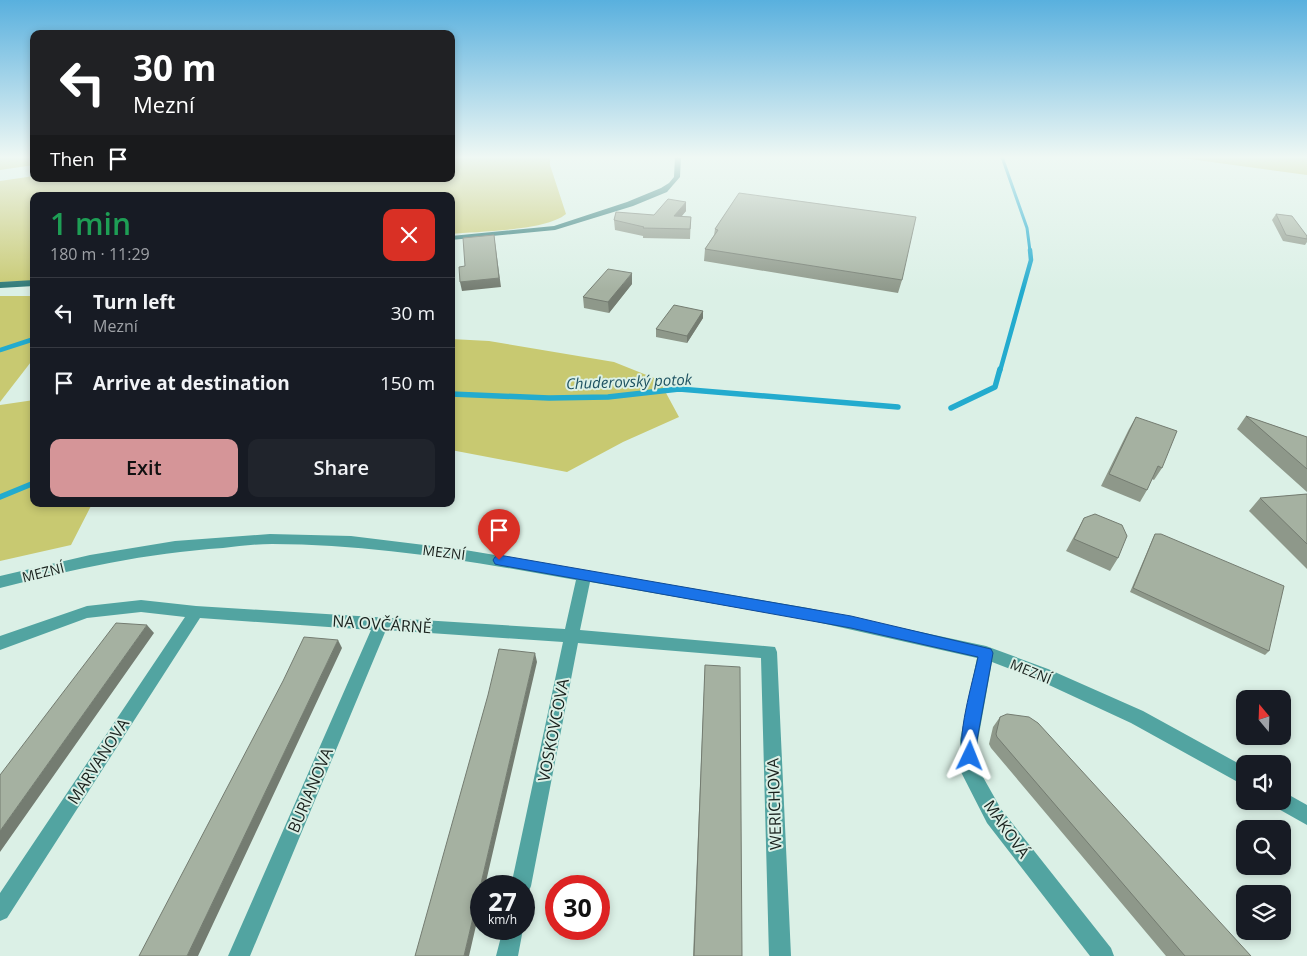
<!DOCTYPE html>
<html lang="en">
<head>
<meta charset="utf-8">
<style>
	:root { --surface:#171b24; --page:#20242c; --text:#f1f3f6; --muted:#9ea1a6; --line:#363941; --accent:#d59598 }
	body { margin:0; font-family:"Open Sans",sans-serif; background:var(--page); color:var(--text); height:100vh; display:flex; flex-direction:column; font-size:19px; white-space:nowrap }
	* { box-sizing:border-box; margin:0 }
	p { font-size:16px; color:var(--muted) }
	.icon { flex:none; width:28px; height:28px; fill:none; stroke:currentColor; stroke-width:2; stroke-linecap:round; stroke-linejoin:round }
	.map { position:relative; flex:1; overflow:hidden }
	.panel { position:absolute; left:30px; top:192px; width:425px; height:315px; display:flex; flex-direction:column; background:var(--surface); border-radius:10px; box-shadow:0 2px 8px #0003 }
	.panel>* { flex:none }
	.banner { position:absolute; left:30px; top:30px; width:425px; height:152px; border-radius:10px; box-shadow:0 2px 8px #0003; background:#202124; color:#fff; overflow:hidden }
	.needle { width:32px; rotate:341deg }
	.controls { position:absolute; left:1236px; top:690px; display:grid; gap:10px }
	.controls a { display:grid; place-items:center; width:55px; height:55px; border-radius:10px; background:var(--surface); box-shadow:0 2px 8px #0003; font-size:25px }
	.speed { position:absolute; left:470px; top:875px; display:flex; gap:10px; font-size:25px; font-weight:700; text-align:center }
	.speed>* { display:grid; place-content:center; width:65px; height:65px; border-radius:50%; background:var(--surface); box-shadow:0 2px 8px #0003; line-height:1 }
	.speed small { font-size:12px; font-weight:400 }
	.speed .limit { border:8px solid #d22; background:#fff; color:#111 }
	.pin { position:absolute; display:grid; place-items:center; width:42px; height:42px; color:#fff; margin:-51px -21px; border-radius:50% 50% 50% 0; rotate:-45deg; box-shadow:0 0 5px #0007 }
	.pin .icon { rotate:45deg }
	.me { position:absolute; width:55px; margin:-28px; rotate:2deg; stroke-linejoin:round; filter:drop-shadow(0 0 4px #0008) }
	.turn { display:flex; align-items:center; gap:18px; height:105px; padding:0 20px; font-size:22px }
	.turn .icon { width:65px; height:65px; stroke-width:2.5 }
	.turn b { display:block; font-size:35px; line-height:42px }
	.then { display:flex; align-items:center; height:48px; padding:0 20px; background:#0003; gap:10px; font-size:19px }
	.round { display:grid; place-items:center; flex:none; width:52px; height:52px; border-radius:10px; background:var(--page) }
	.summary { display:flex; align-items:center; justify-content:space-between; height:85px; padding:0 20px }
	h1 { font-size:30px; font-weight:600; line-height:38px; color:#1e9e55 }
	.cta { display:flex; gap:10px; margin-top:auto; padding:10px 20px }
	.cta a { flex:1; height:58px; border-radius:10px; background:var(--accent); color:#111; font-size:20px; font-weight:600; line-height:58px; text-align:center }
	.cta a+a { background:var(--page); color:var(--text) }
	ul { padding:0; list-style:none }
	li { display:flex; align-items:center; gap:15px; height:70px; padding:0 20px; border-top:1px solid var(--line) }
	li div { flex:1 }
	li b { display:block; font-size:19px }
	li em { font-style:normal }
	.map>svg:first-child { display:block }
	.green { fill:#c8c971 }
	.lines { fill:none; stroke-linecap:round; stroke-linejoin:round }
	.stream-far2 { stroke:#23abce; stroke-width:3 }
	.stream-far1 { stroke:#23abce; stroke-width:4.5 }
	.stream { stroke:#23abce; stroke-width:5.5 }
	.street { fill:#52a4a1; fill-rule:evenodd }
	.secondary { fill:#2e7977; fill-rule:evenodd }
	.wall { fill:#8e988a }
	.shaded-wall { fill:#747c71 }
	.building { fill:#a5b1a1; stroke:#747c71 }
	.route { fill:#1a73e8; stroke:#114b97 }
	.labels { text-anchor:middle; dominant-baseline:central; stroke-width:4; stroke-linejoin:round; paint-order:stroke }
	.street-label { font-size:14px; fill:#19211d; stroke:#dbf0e6 }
	.water-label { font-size:15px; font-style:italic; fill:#1e5261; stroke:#dbf0e6 }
	.near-street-label { font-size:16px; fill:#19211d; stroke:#dbf0e6 }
</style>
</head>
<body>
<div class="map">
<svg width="1307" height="956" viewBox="0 0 1307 956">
	<rect width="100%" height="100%" fill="#dbf0e6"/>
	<path class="green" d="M0 157H34V165L0 170Z
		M451 157H550V165L566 214C546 231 479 231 451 234V196H34V281L0 282V181L34 176V179H451Z
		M1175 157H1307V175Z
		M0 296H34V358L0 402Z
		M451 339 489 341 614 362 659 380 679 417 623 442 567 472 451 450Z
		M34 400V504H92L71 545 0 561V405Z"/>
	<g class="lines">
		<path class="stream-far2" d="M1002 157 1027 228 1030 251"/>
		<path class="stream-far1" d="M0 350 34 339
			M1000 371 1031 260 1030 250"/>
		<path class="stream" d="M451 394 549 398 608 397 679 389 898 407
			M951 408 995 387 1000 369
			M0 497 34 483"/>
		<path class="street" d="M270 534 351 536 465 550 808 608 986 646 1048 669 1143 711 1245 767V786L1131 723 1036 679 992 662 978 740 979 770 1001 809 1111 948 1114 956H1090L987 823 961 772 960 740 977 658 808 620 590 582 580 630 775 647 777 652 791 956H769L761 658 578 643 531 886 528 893 524 895V886H511L563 642 386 630 250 956H228L371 630 200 618 7 918 0 921V893L185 617 141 612 87 618 0 650V636L87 606 141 600 196 606 565 629 576 580C475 562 374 544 272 544 256 544 239 546 223 548 146 553 75 569 0 588V576L90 555 175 541Z
			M1282 791 1307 805V825L1275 807 1273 801H1282Z
			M503 929H523L518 956H496Z"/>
		<path class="secondary" d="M675 157H681L680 177 673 185 667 192 633 206 555 230 451 240V236L554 226 627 202 661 188 669 183 674 177Z
			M34 280V286L0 288V282Z"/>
	</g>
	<path class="wall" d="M686 211 681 216 691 217 690 239 643 238V236L615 230 614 220Z
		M1276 214 1307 236V242L1305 245 1283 241 1272 220Z
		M715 229 902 280 898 293 704 261 705 249 714 235Z
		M632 284 609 313 584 308 583 297Z
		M703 311V318L687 343 656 337V329Z
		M1246 416 1307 437V492L1237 429Z
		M1136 417 1162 468 1154 480 1152 479 1147 490 1140 502 1101 486 1129 429Z
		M1307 494V569L1249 511 1260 498Z
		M1084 518 1118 558 1110 571 1066 551Z
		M1155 534 1269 651 1265 655 1130 592 1153 538Z
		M705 665 742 956H693Z
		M1000 717 1251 956H1166L991 748 989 744 993 727Z"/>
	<path class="shaded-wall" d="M686 202V211L674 226V216Z
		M494 235 501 287 462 291 460 282Z
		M632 273V284L609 313 608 302Z
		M703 311V318L687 343V336Z
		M147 625 154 633 0 852V831Z
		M338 640 342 648 198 956H187Z
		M535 653 537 662 485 886H481V904L469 956H464Z"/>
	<path class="building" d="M739 193 916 217 902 280 705 249 718 230 715 229Z
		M668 199 686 202 674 216 691 217 690 229 643 228 644 227 614 220 616 212 654 215Z
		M1276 214 1292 216 1307 236V239L1286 235Z
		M494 235 499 278 460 282 459 267 465 266 463 238Z
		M608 269 632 273 608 302 583 297Z
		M674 305 703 311 687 336 656 329Z
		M1246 416 1307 437V469Z
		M1136 417 1177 431 1162 468 1158 466 1147 490 1109 474Z
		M1307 494V544L1260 498Z
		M1095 514 1122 525 1127 536 1118 558 1074 539 1084 518Z
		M1155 534H1161L1284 586 1269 651 1133 588Z
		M116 623 147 625 0 831V775Z
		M304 637 338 640 187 956H139L283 681Z
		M499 649 535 653 464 956H415L488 695Z
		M705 665 740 667 742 956H694Z
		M1007 714 1029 717 1038 723 1251 956H1185L997 737 996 734 1000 717Z"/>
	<linearGradient id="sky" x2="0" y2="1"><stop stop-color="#59b0de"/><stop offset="0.54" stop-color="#eff8f4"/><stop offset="1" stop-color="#eff8f4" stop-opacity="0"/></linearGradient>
	<rect width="1307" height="291" fill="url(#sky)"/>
	<path class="route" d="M499 555 851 616 991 649 993 653 977 740 978 756 975 761 970 763 964 761C955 740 973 681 978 657L851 628 499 565 495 564 493 560 495 557Z"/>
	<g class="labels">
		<g class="street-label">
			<text transform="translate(444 552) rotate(7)">MEZNÍ</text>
			<text transform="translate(43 572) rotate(-14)">MEZNÍ</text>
			<text transform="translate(1031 671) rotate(22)">MEZNÍ</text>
		</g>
		<g class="water-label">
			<text transform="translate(629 381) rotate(-2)">Chuderovský potok</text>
		</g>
		<g class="near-street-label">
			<text transform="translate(382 624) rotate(4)">NA OVČÁRNĚ</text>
			<text transform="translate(553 730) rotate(-79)">VOSKOVCOVA</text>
			<text transform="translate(98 761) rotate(-57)">MARVANOVA</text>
			<text transform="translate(310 790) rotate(-67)">BURIANOVA</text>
			<text transform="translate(774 804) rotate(-92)">WERICHOVA</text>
			<text transform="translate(1007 829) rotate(55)">MAKOVÁ</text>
		</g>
	</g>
</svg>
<div class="controls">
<a><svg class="needle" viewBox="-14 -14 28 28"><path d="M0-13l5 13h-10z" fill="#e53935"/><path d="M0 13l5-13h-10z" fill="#9ea1a6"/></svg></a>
<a><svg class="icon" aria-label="sound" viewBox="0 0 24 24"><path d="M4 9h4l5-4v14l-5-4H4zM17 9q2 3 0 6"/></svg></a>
<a><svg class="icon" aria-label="search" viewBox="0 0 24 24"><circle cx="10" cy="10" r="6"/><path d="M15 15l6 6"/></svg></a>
<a><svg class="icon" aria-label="layers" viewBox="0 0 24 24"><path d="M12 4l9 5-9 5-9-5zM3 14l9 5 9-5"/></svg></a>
</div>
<div class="speed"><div>27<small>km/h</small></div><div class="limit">30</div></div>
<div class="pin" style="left:499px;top:560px;background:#d93025"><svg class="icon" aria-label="arrive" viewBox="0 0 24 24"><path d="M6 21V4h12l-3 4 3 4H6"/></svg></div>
<svg class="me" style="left:970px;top:756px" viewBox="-20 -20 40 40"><path d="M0-17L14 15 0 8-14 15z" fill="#1a73e8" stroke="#fff" stroke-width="4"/></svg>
<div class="banner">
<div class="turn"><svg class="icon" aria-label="left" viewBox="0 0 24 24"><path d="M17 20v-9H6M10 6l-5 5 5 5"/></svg><div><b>30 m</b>Mezní</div></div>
<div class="then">Then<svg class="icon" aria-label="arrive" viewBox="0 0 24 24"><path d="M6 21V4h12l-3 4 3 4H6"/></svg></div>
</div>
<section class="panel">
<div class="summary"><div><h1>1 min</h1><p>180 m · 11:29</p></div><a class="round" style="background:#d93025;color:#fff"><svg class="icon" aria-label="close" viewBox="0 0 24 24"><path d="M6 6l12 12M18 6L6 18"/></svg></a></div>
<ul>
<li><svg class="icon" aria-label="left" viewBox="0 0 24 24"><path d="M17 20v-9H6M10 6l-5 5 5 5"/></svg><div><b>Turn left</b><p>Mezní</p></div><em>30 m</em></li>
<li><svg class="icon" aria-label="arrive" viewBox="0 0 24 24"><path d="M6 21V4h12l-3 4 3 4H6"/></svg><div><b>Arrive at destination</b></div><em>150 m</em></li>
</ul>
<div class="cta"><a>Exit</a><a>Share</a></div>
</section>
</div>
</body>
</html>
